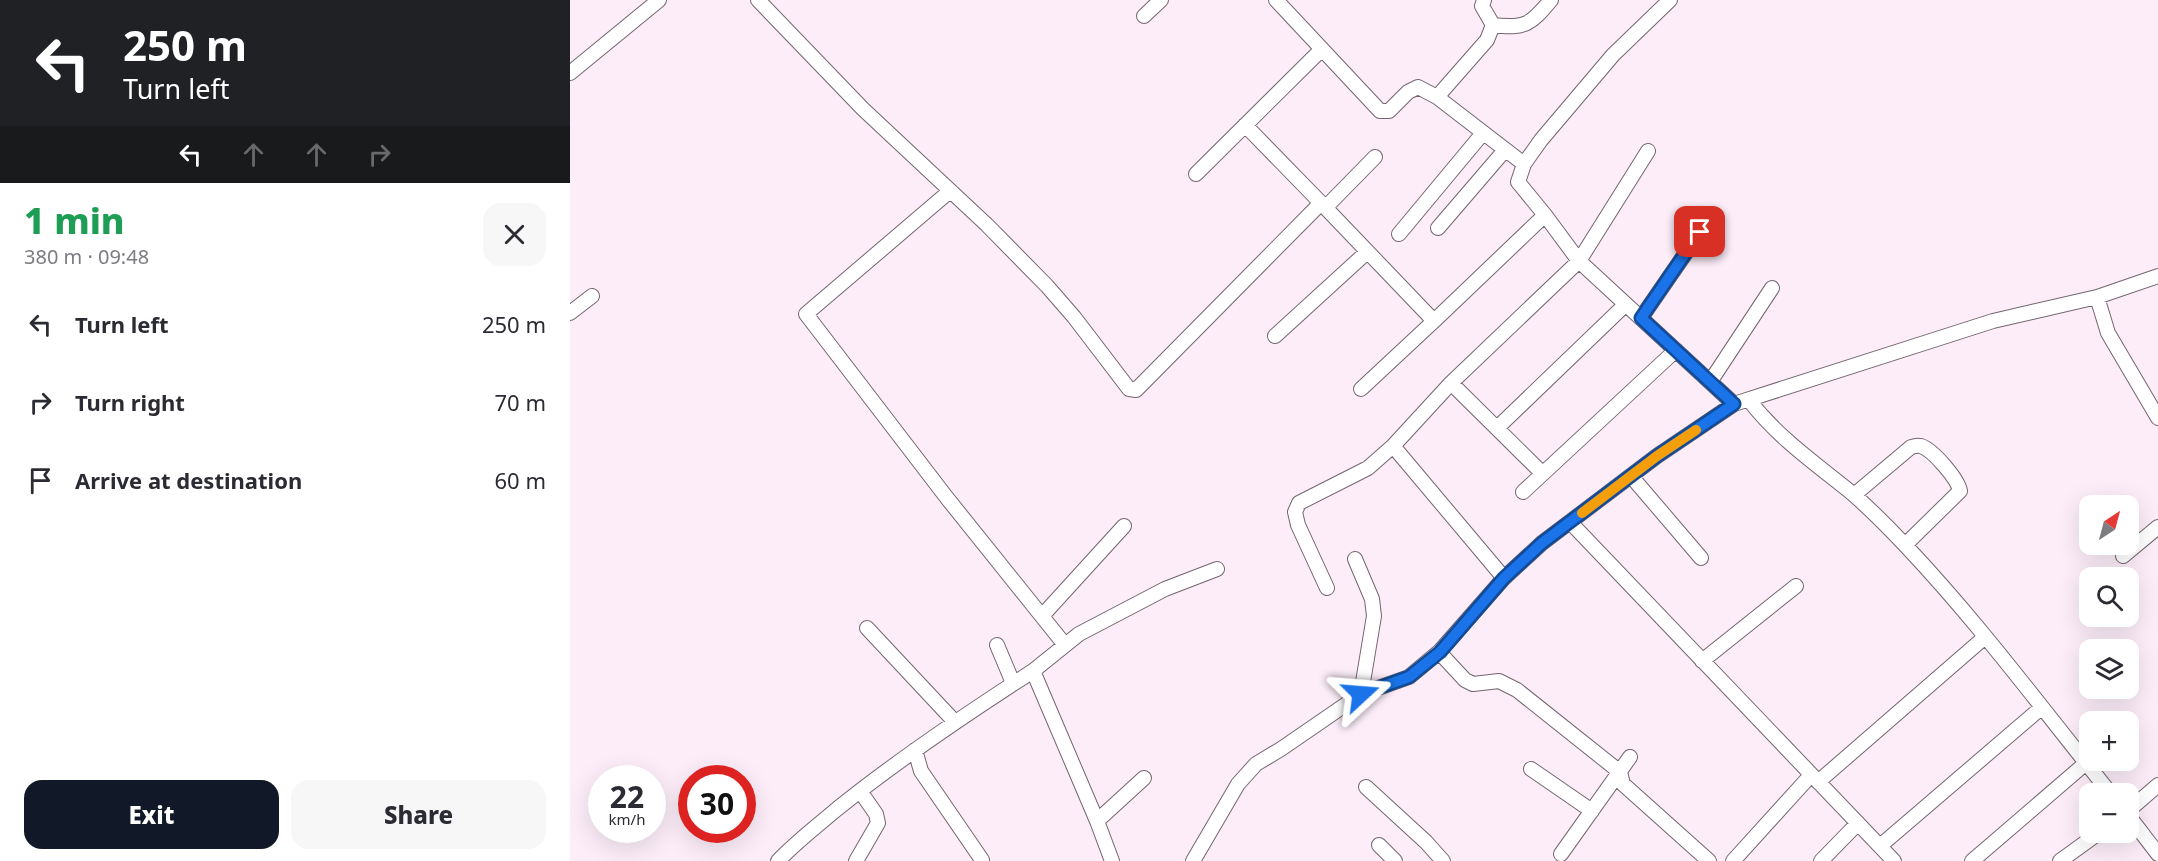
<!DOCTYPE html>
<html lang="en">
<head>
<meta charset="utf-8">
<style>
	:root { --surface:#fff; --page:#f7f7f7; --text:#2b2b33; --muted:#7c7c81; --accent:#111827 }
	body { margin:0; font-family:"Noto Sans",sans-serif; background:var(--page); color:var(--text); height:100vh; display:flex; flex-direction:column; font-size:22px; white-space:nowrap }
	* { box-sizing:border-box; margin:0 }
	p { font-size:20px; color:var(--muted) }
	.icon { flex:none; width:33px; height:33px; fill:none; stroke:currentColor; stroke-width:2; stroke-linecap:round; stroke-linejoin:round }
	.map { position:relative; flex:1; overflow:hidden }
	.drawer { display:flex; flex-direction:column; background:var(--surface); width:570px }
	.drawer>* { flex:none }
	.guide { background:#202124; color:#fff; overflow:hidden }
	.needle { width:39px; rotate:36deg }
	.controls { position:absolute; left:1509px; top:495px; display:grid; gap:12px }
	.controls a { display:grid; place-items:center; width:60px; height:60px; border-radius:12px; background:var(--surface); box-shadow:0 6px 24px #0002; font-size:30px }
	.speed { position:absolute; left:18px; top:765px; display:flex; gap:12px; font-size:30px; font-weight:700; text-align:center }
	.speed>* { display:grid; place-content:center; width:78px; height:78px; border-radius:50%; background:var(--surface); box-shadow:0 6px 24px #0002; line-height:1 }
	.speed small { font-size:15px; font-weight:400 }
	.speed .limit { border:9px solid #d22; background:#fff; color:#111 }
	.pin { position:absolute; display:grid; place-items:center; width:51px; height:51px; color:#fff; margin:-26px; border-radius:12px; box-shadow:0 3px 9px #0006 }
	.me { position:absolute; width:66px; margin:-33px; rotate:71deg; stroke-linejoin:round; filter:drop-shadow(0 0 4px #0008) }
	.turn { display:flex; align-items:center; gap:21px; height:126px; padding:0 24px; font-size:27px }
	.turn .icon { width:78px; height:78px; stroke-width:2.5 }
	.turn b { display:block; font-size:42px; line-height:51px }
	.lanes { display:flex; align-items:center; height:57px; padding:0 24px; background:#0003; justify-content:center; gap:30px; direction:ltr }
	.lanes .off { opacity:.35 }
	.round { display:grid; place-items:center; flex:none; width:63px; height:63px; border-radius:18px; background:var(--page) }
	.head { display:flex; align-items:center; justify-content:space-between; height:102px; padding:0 24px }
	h1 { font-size:36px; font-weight:800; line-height:45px; color:#1e9e55 }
	.cta { display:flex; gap:12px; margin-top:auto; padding:12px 24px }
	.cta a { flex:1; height:69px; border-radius:18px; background:var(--accent); color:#fff; font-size:24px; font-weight:800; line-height:69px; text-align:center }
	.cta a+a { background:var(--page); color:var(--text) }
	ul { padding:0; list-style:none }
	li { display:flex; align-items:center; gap:18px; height:78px; padding:0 24px }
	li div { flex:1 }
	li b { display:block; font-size:22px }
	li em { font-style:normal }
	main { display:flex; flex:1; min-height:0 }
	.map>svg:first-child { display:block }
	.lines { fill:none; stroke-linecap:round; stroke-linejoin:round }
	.street-casing { stroke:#73656f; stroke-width:16 }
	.street { stroke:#fff; stroke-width:14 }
	.route-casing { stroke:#114b97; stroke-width:15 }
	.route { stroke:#1a73e8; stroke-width:10 }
	.slow { stroke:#f59e0b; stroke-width:10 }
</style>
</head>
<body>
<main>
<section class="drawer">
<div class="guide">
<div class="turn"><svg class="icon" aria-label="left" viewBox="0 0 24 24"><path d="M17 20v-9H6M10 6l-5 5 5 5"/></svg><div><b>250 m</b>Turn left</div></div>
<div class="lanes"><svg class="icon" aria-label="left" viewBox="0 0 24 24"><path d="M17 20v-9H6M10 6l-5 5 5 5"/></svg><svg class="icon off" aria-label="ahead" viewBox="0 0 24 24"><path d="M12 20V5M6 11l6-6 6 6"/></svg><svg class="icon off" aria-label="ahead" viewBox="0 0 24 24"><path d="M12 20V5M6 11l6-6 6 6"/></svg><svg class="icon off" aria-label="right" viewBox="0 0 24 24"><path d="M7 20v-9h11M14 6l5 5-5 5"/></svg></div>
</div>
<div class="head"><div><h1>1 min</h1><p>380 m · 09:48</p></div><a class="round"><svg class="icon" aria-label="close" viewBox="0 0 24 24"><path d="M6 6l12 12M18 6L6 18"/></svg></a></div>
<ul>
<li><svg class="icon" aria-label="left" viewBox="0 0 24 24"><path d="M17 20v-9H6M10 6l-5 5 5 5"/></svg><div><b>Turn left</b></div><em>250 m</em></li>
<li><svg class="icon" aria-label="right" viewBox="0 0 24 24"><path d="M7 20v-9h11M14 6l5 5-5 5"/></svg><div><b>Turn right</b></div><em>70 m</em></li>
<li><svg class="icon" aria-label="arrive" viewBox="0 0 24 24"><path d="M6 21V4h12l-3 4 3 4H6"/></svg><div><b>Arrive at destination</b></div><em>60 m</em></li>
</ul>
<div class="cta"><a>Exit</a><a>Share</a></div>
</section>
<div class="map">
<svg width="1588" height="861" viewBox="0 0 1588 861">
	<rect width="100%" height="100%" fill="#fcedf8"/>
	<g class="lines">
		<defs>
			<path id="street" d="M188 0 293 109 417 225 477 286 504 317 559 389 566 390 751 203 864 321 975 215 1009 261 1164 404 1423 321 1527 297 1588 276
				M706 0 810 111H819L838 92 848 87 867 97 954 164
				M574 16 591 0
				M923 25C956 29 961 24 981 0
				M0 73 89 0
				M867 97 917 40 923 25 912 6 914 0
				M675 125 751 203
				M626 174 752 49
				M380 191 236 314 377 498 495 645
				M756 207 805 157
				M975 215 948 182 954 164 971 140 1043 55 1100 0
				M868 228 935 150
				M829 234 913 133
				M1527 297 1538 333 1588 418
				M0 313 22 296
				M1071 318 1142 215
				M705 336 797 252
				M1140 382 1202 288
				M881 383 972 473
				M791 389 864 321
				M1179 400C1208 438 1246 464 1283 494 1301 510 1319 528 1335 545 1409 623 1473 710 1541 794
				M927 428 1056 304
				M1061 476 1131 558
				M953 492 1106 350
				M1284 495 1341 447C1346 446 1347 445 1351 446 1363 450 1388 479 1390 491L1335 545
				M1000 522 1324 861
				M1553 556 1588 527
				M785 559 802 599 804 616 791 694
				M934 578 823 446 881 383 1009 261 1078 151
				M757 588 728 525 725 512 729 503 798 468 823 446
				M472 616 554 526
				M297 628 385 722
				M427 645 443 683
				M869 652 895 680 903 684 929 681 947 690 1050 772 1053 784 1139 861
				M1132 661 1226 586
				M345 750 351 771 412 860
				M961 769 1022 811
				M1248 782 1415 637
				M796 787 856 842 873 861
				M1558 811 1588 785
				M1558 815 1588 854
				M527 821 574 778
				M809 845 825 861
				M1310 846 1471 708
				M991 854 1060 757
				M208 861C226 842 247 826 267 809 329 759 396 714 463 671
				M286 861 308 823 306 814 290 791
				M542 861 527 821 463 671 509 634 595 589 647 569
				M623 861 668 784 686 764 711 749 791 694 839 677 869 652 934 578 972 543 1087 456 1164 404
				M1163 861 1241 775
				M1251 861 1288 823
				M1402 861 1516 763
				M1490 861 1530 832"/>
		</defs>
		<use href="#street" class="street-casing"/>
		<use href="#street" class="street"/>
	</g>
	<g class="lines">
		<defs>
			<path id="route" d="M791 694 839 677 870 652 934 578 972 543 1087 456 1164 404 1071 318 1130 232"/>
		</defs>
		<use href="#route" class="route-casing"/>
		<use href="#route" class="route"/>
		<path class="slow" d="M1012 513 1087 456 1126 430"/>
	</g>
</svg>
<div class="controls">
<a><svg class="needle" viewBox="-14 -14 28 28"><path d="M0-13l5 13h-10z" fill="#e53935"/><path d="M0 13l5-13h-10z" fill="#7c7c81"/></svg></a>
<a><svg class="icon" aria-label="search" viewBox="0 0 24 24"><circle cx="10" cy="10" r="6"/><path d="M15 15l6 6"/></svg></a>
<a><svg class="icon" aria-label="layers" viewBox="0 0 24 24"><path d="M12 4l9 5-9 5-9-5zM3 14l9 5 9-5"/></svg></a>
<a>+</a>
<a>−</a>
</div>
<div class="speed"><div>22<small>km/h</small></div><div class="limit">30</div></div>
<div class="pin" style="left:1130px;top:232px;background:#d93025"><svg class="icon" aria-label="arrive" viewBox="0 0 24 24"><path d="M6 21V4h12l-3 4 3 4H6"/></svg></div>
<svg class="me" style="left:791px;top:694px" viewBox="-20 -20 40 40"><path d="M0-17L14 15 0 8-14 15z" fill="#1a73e8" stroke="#fff" stroke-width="4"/></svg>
</div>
</main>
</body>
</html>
